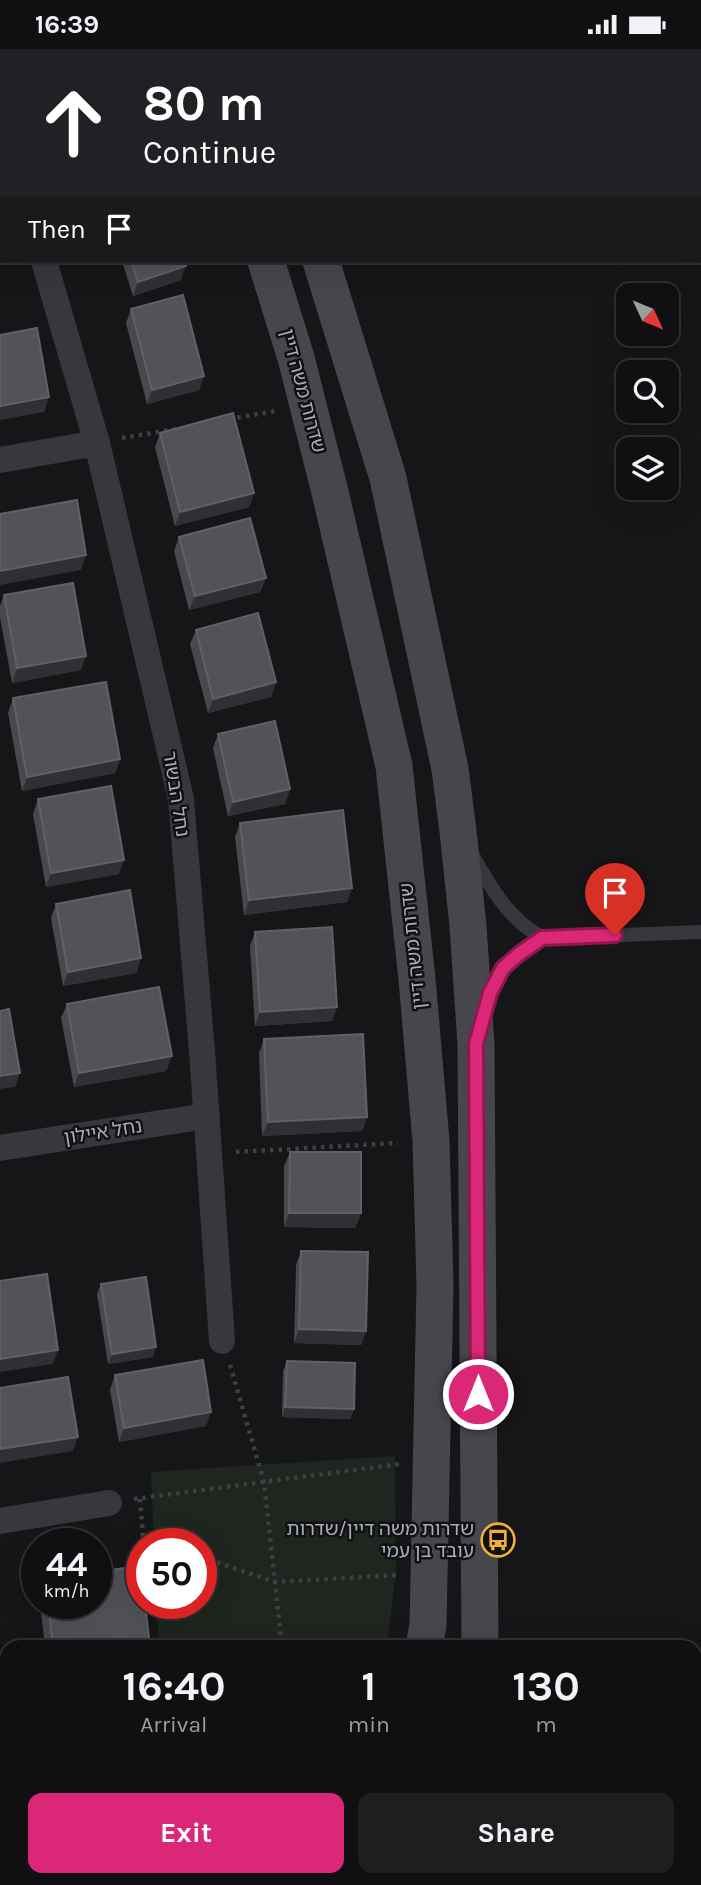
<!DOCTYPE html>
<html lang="en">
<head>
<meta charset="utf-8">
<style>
	:root { --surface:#101012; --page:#1e1e20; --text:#f1f3f6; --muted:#9c9d9f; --line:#303032; --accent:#db2777 }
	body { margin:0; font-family:Karla,"Noto Sans Hebrew",sans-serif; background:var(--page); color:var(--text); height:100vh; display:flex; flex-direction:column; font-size:26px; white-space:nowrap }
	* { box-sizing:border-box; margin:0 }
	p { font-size:23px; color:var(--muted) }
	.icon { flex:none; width:38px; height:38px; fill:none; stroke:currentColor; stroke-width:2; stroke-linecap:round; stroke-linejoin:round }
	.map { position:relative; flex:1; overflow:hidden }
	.sheet { position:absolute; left:0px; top:1591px; width:702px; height:247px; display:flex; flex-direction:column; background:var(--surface); border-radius:21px 21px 0 0; box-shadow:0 7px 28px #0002,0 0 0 2px var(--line) }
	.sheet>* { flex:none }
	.guide { position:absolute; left:0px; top:0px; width:702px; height:214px; box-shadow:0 7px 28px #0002,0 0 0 2px var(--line); background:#202124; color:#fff; overflow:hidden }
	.needle { width:46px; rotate:134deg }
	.fabs { position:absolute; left:616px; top:234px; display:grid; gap:14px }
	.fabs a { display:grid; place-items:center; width:63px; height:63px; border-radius:14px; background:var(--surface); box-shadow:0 7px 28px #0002,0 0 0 2px var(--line); font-size:35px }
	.speed { position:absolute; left:21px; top:1479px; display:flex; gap:14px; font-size:35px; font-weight:700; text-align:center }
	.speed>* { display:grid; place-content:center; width:91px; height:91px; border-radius:50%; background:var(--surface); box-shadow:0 7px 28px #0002,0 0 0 2px var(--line); line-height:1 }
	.speed small { font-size:18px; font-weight:400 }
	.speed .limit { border:10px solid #d22; background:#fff; color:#111 }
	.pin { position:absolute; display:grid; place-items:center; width:60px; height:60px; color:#fff; margin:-72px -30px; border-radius:50% 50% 50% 0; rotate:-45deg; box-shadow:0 0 7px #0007 }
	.pin .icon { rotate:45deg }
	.me { position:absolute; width:77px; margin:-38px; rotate:0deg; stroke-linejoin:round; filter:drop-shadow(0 0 5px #0008) }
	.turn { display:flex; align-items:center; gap:24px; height:147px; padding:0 28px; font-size:32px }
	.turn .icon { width:91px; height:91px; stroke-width:2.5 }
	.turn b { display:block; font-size:49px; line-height:60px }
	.then { display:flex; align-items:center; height:66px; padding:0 28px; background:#0003; gap:14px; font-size:26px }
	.eta { display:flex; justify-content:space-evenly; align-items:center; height:119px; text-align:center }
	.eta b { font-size:42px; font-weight:700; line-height:49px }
	.primary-button { display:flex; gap:14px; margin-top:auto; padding:14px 28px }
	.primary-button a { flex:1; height:80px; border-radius:14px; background:var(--accent); color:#fff; font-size:28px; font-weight:700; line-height:80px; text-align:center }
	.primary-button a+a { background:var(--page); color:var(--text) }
	.status { display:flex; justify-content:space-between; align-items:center; height:49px; padding:0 35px; background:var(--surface); direction:ltr }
	.status svg { height:19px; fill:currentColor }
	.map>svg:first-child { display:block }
	.green { fill:#1e261f }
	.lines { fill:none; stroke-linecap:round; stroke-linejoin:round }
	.path { stroke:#3d3f44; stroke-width:4.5; stroke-dasharray:3.5 5; stroke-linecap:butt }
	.service { stroke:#37383d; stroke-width:14 }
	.minor { stroke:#37383d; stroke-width:26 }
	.tertiary { stroke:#37383d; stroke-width:33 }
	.secondary { stroke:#45474d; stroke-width:37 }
	.wall { fill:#47494d }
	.shaded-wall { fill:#2f3033 }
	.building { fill:#525359; stroke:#5f6168; stroke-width:2 }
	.route-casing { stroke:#8e194d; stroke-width:18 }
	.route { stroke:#db2777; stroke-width:12 }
	.labels { text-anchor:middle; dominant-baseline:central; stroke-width:5; stroke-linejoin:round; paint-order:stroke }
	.street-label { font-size:19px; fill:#a8adb8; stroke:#111113 }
	.poi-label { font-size:19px; fill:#a8adb8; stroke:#111113; text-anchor:end }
</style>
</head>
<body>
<div class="status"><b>16:39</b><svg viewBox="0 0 49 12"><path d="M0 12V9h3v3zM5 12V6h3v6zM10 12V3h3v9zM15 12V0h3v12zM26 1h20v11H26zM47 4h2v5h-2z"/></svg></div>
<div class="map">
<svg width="701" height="1836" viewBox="0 0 701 1836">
	<rect width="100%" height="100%" fill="#161618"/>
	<path class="green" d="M395 1407 396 1523 388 1587 382 1598H159L157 1554H201V1494H154L151 1423Z
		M695 1635H701V1679L695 1680Z"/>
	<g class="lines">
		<path class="path" d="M229 370 276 362
			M122 389 176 380
			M236 1103 398 1094
			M230 1316 264 1433 282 1598
			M134 1450 400 1415
			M140 1450 143 1487 164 1494
			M201 1508 275 1533 397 1526
			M318 1830 322 1836
			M606 1830 621 1836
			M204 1836 227 1830"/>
		<path class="service" d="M473 807C491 839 509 871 543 889L701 883
			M486 958C496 922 512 909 543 889"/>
		<path class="minor" d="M44 212 97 394 181 750 202 1002 222 1292
			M0 411 97 394
			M0 1099 207 1067
			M0 1472 109 1454"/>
		<path class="tertiary" d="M0 1 2 0
			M37 2 53 0
			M695 1699 701 1698
			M695 1745H701"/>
		<path class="secondary" d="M151 0 152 2
			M268 2 270 0
			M266 212 296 309 330 443 394 717 417 930 431 1092 435 1236 428 1576 424 1598
			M321 212 388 429 450 720 458 782 468 877 476 995 480 1598
			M0 1757 7 1756
			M400 1830V1836
			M14 1836 45 1830
			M466 1836 468 1830"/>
	</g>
	<path class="wall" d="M122 212H184L181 231 133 247Z
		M131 260 204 327 199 341 147 355 126 274Z
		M160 384 254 444 249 458 175 477 155 398Z
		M179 488 266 529 260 543 189 561 174 502Z
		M4 546 81 621 12 634 0 568V557Z
		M196 581 276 633 271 648 208 664 190 595Z
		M13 649 120 710 115 724 22 742 8 664Z
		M218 685 290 740 285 755 228 767 213 699Z
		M38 750 119 825 46 838 33 765Z
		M240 774 352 839 347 853 244 866 235 788Z
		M56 855 141 909 136 924 63 937 51 869Z
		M255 883 337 958 332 972 255 977 250 897Z
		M67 955 172 1007 166 1022 74 1038 61 969Z
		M264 990 367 1068 362 1082 262 1087 259 1004Z
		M290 1103 361 1164 355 1179 284 1178V1117Z
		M301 1202 366 1282 361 1296 294 1294 296 1216Z
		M101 1235 153 1308 108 1315 97 1245Z
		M287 1312 354 1360 350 1370 282 1368 283 1322Z
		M115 1326 206 1377 119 1393 110 1341Z
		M40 1554H96L150 1598H45Z"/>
	<path class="shaded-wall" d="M0 133H2V146L0 147Z
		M186 217 181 231 133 247 138 233Z
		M204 327 199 341 147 355 152 341Z
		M49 348 44 363 0 371V357Z
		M254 444 249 458 175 477 180 463Z
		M86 506 81 521 0 536V522Z
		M266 529 260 543 189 561 195 547Z
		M86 607 81 621 12 634 17 619Z
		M276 633 271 648 208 664 213 650Z
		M120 710 115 724 22 742 27 728Z
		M290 740 285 755 228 767 233 753Z
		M124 811 119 825 46 838 51 824Z
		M352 839 347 853 244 866 249 851Z
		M141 909 136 924 63 937 68 923Z
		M337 958 332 972 255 977 260 963Z
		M172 1007 166 1022 74 1038 79 1024Z
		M20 1024 15 1038 0 1040V1027Z
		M367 1068 362 1082 262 1087 268 1073Z
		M289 1164H361L355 1179 284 1178Z
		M299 1280 366 1282 361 1296 294 1294Z
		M156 1298 153 1308 108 1315 112 1305Z
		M58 1301 53 1315 0 1323V1310Z
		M285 1358 354 1360 350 1370 282 1368Z
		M211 1363 206 1377 119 1393 124 1379Z
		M78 1388 73 1402 0 1414V1400Z"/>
	<path class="building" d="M0 66H2V133H0Z
		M131 212H184L186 217 138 233Z
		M183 246 204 327 152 341 131 260Z
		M37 279 49 348 0 357V286Z
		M233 364 254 444 180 463 160 384Z
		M77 451 86 506 0 522V465Z
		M250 469 266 529 195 547 179 488Z
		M73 534 86 607 17 619 4 546Z
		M258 564 276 633 213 650 196 581Z
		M106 633 120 710 27 728 13 649Z
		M275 672 290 740 233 753 218 685Z
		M111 737 124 811 51 824 38 750Z
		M343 761 352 839 249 851 240 774Z
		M130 841 141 909 68 923 56 855Z
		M332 878 337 958 260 963 255 883Z
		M159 938 172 1007 79 1024 67 955Z
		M9 960 20 1024 0 1027V962Z
		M363 985 367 1068 268 1073 264 990Z
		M290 1103H361V1164H289Z
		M301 1202 368 1203 366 1282 299 1280Z
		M47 1225 58 1301 0 1310V1232Z
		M146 1228 156 1298 112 1305 101 1235Z
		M203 1311 211 1363 124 1379 115 1326Z
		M287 1312 355 1314 354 1360 285 1358Z
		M68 1328 78 1388 0 1400V1339Z
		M141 1517 142 1554H145L150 1598H53L48 1554H96V1523Z"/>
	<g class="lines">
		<defs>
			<path id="route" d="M478 1345 476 995 490 944 503 919 519 905 542 889 615 886"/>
		</defs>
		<use href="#route" class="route-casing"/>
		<use href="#route" class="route"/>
	</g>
	<defs>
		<symbol id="bus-ring" viewBox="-11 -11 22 22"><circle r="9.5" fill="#111113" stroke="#f2b134" stroke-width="1.5"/><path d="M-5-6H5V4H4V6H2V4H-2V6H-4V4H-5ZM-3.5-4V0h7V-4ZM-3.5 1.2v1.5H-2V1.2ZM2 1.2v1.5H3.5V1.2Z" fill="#f2b134"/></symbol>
	</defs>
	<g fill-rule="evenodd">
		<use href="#bus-ring" x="479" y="1472" width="38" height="38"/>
	</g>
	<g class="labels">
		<g class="street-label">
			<text transform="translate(303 342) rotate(75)">שדרות משה דיין</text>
			<text transform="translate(176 745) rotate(81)">נחל הבשור</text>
			<text transform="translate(413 897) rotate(-96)">שדרות משה דיין</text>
			<text transform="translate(103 1083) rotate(-9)">נחל איילון</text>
		</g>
		<g class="poi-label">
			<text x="474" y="1480">שדרות משה דיין/שדרות<tspan x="474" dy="22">עובד בן עמי</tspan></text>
		</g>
	</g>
</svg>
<div class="fabs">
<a><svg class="needle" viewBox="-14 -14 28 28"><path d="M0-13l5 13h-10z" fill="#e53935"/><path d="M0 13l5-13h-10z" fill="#9c9d9f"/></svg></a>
<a><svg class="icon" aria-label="search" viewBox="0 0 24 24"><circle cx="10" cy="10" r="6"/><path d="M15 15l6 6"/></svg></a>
<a><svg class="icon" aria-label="layers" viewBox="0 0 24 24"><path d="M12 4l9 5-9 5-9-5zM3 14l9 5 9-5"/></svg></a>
</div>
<div class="speed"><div>44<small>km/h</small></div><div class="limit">50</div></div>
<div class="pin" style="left:615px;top:886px;background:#d93025"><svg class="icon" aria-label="arrive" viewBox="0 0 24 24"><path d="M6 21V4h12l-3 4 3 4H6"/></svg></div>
<svg class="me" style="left:478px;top:1345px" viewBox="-20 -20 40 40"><circle r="17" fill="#db2777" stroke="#fff" stroke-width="3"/><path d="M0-11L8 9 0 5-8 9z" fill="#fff"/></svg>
<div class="guide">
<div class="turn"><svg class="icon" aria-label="ahead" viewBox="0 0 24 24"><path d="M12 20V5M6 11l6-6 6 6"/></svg><div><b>80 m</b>Continue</div></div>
<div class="then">Then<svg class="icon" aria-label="arrive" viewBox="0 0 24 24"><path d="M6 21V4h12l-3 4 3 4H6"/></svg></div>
</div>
<section class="sheet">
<div class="eta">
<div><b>16:40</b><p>Arrival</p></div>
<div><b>1</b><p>min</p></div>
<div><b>130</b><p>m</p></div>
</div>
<div class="primary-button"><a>Exit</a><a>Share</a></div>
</section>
</div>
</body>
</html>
